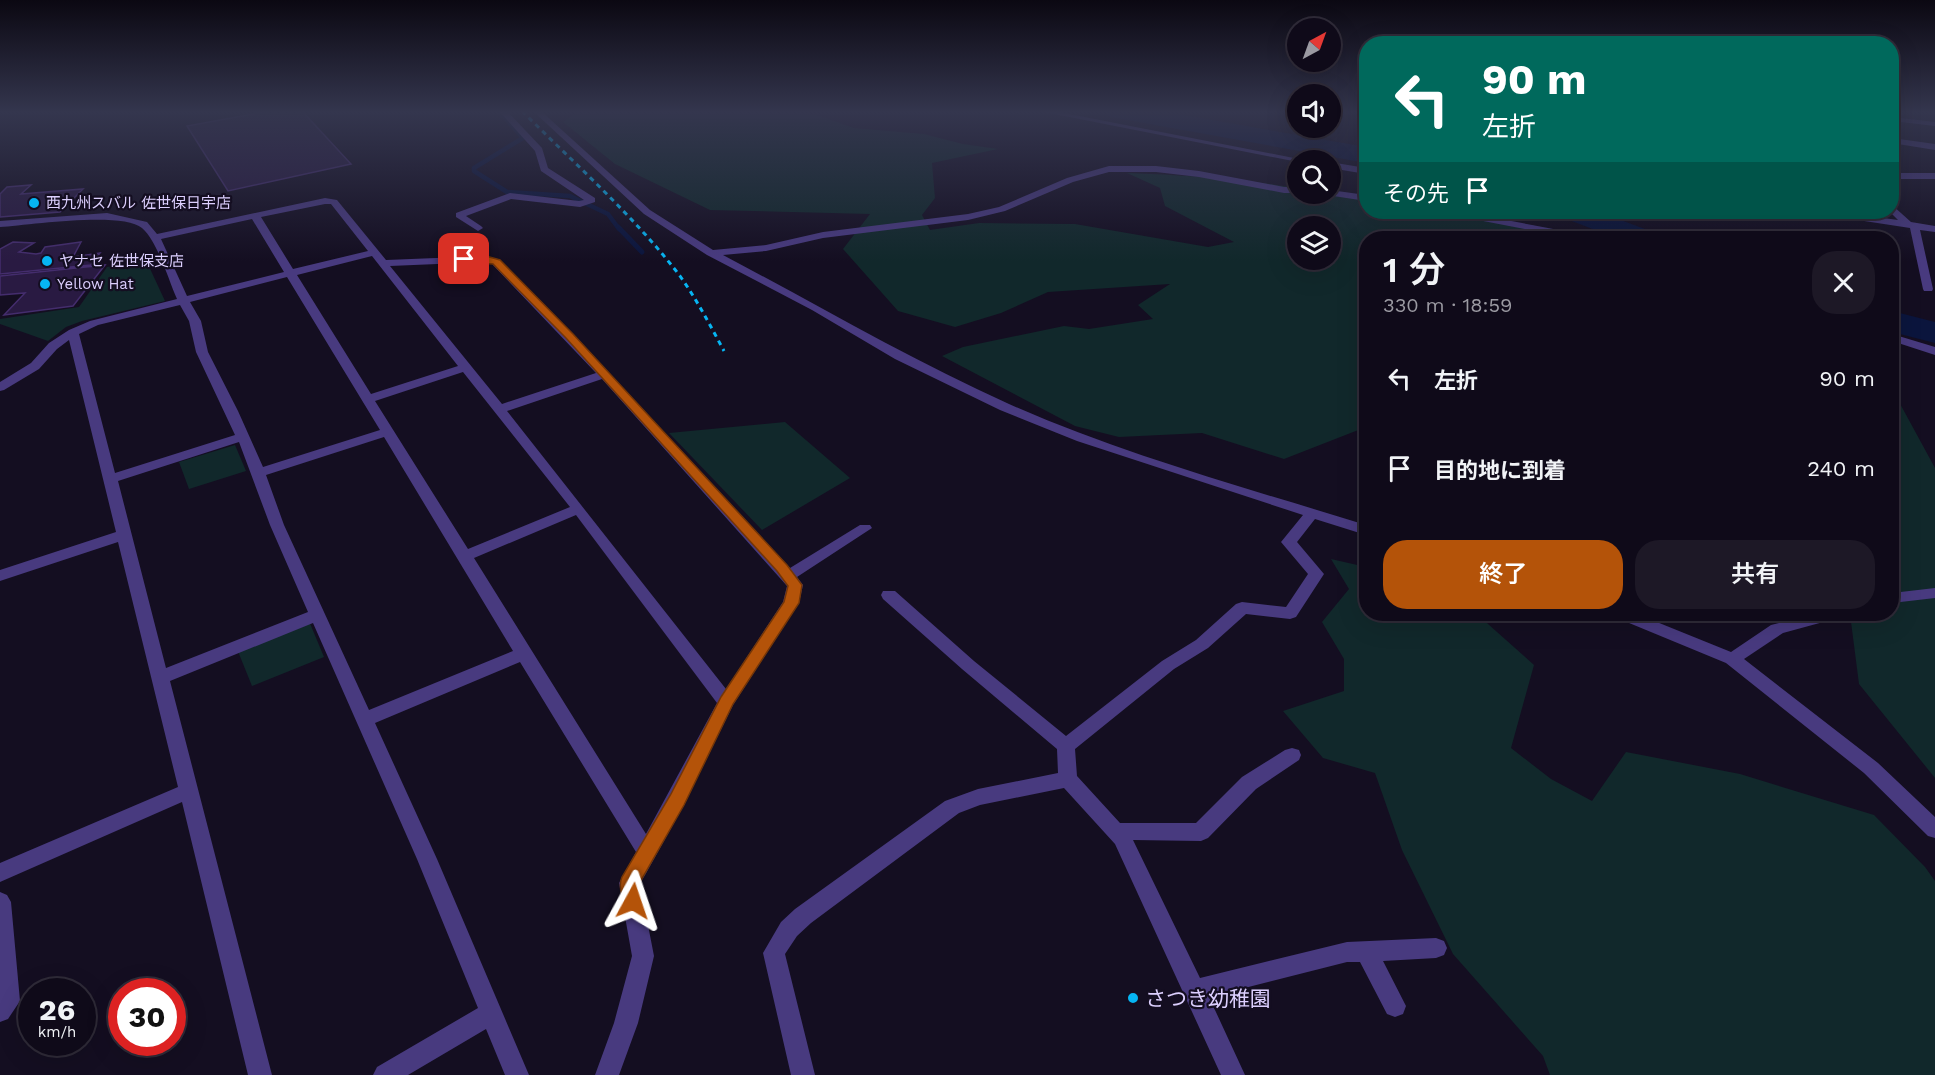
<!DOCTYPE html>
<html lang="ja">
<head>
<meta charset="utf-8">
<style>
	:root { --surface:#0f0a19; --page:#1d1826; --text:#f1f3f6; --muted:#9b9aa2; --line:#2f2b38; --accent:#b45309 }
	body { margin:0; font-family:"Work Sans","Noto Sans JP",sans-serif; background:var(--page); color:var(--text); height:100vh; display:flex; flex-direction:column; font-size:22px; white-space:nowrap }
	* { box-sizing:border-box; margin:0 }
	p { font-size:20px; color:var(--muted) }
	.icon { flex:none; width:33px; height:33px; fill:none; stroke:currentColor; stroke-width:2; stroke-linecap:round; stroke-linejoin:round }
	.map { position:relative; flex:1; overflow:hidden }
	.sheet { position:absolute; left:1359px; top:231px; width:540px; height:390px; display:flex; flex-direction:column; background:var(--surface); border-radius:24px; box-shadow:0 6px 24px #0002,0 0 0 2px var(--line) }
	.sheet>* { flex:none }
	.banner { position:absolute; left:1359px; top:36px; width:540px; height:183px; border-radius:24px; box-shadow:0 6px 24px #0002,0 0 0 2px var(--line); background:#00695c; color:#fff; overflow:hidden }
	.needle { width:39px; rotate:41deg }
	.controls { position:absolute; left:1287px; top:18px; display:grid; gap:12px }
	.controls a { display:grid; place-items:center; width:54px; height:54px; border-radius:50%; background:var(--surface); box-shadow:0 6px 24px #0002,0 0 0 2px var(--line); font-size:30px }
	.speed { position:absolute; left:18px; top:978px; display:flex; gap:12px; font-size:30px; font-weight:700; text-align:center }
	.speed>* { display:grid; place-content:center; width:78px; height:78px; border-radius:50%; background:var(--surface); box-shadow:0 6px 24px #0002,0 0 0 2px var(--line); line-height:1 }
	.speed small { font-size:15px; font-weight:400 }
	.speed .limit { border:9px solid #d22; background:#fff; color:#111 }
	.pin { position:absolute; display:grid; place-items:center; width:51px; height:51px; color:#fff; margin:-26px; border-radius:12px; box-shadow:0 3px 9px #0006 }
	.me { position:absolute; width:66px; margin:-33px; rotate:5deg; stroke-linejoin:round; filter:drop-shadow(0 0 4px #0008) }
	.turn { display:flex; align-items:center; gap:21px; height:126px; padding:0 24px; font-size:27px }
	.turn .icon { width:78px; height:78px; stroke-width:2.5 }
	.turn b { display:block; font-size:42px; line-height:51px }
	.then { display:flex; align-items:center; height:57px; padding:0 24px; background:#0003; gap:12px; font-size:22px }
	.round { display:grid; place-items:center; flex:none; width:63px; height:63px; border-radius:24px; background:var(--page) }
	.overview { display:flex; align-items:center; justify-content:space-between; height:102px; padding:0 24px }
	h1 { font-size:36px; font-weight:600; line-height:45px }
	.action { display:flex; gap:12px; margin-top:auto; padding:12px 24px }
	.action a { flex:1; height:69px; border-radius:24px; background:var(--accent); color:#fff; font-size:24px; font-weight:600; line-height:69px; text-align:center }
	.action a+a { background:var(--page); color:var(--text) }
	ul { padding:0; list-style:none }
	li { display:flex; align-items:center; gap:18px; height:90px; padding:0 24px }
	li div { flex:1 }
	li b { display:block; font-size:22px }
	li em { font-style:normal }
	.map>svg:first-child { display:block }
	.green { fill:#11282b; fill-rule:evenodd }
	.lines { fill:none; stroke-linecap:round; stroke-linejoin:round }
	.stream-far1 { stroke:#0b153d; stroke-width:4.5 }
	.stream { stroke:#0b153d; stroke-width:5 }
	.river { fill:#0b153d; fill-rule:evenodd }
	.building { fill:#291a42; stroke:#442d6d; stroke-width:1.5 }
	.minor { fill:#483a7f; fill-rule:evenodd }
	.rail { stroke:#06b5f3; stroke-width:3; stroke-dasharray:5 4.5; stroke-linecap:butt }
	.route { fill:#b45309; stroke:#753606; stroke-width:1.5 }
	.poi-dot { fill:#06b5f3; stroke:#140e21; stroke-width:2 }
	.labels { text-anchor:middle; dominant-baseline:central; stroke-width:4.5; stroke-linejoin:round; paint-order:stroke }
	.far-poi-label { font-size:15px; fill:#dccffe; stroke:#140e21; text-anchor:start }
	.near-poi-label { font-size:21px; fill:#dccffe; stroke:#140e21; text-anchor:start }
</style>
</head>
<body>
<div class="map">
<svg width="1935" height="1075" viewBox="0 0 1935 1075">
	<rect width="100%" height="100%" fill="#140e21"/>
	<path class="green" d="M573 111H784L814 114 854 128 924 134 963 144 998 149 932 163 935 198 922 215 930 230 979 223 1075 224 1208 247 1234 242 1165 206 1160 188 1127 173C1184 175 1241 179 1297 188L1298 194 1331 193 1366 199V212H1447L1548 228 1590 238H1366V427L1284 459 1202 433 1119 437 1075 426 942 356 963 347 1064 326 1089 329 1153 319 1138 305 1170 284 1048 292 1001 313 955 327 898 311 843 249 870 214 710 210 615 164 563 122 576 113ZM1298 226H1330V260H1298Z
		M146 260 165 301 82 321 66 327 48 341 0 324V319L79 307 107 267Z
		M1892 389 1935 468V778L1859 684 1850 614H1892Z
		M785 422 850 478 762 530 669 433Z
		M235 445 246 471 189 489 179 462Z
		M1331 559 1366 567V614H1479V616L1534 665 1511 748 1551 779 1592 801 1626 752 1740 774 1874 815 1925 867 1935 881V1075H1550L1543 1056 1453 954 1402 850 1375 773 1323 758 1283 711 1344 691V659L1322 622 1349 589Z
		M309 621 324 657 252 686 237 649Z"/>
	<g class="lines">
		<path class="stream-far1" d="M499 111 523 138 474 168V171L507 192 570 196 608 214 619 229"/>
		<path class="stream" d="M618 227 642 252"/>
		<path class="river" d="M1104 111H1161L1366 147V163L1116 118 1108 116Z
			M1560 212H1599L1653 232 1657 238H1616L1564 218Z
			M1892 311 1935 322V343L1892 332Z"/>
	</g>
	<path class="building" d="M270 111H302L351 164 228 191 187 126Z
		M31 185 21 194 83 189 60 212 0 217V194L7 187Z
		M13 242 34 243 19 252 36 254 41 253 45 247 81 242 73 257 100 253 91 265 0 274V249Z
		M105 265 73 306 4 315 25 293 0 295V276Z"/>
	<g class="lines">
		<path class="minor" d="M499 111H507L542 148 548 168 595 198V202L580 207 511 199 466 216 481 226 483 228 478 231 456 217V213L510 193 579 201 584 200 541 171 535 151Z
			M533 111H541L650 210 713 250 766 245 823 232 968 214 999 207 1067 178 1109 166H1156L1199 171 1284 187H1298V193H1284L1199 177 1156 172H1109L1073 182 1005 211 968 220 823 238 766 251 723 255C818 305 911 360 1009 404 1124 455 1247 488 1366 525V535L1315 519 1297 542 1324 574 1296 617 1290 619 1246 614 1208 648 1174 669 1075 749 1077 776 1120 823H1196L1242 777 1285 750 1292 748 1299 750 1301 755 1299 760 1256 789 1208 838 1201 841 1133 840 1200 978 1347 942 1436 938 1444 941 1447 948 1444 955 1436 958 1383 961 1406 1006 1403 1014 1395 1017 1387 1014 1360 962H1347L1209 997 1245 1075H1221L1115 844 1064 788 980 805 959 813 811 923 797 936 785 954 815 1075H791L763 953 781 922 795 909 945 801 978 789 1058 773 1057 749 962 669 883 599 881 595 883 591H895L974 661 1066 736 1162 661 1196 640 1236 604 1242 602 1286 607 1308 574 1281 542 1303 515 1077 441 1000 410 895 359 812 310 707 255 644 214Z
			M1039 111H1054L1304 160 1298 162Z
			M1892 117 1935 122V126L1892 121Z
			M1892 138 1935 144V150L1892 143Z
			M1330 162 1366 168V174L1330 168Z
			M1892 173H1935V179H1892Z
			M1330 190 1366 195V201L1327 195 1330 194Z
			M325 198 337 200 386 260 486 256 500 260 573 334 790 568 860 525H870L872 528 797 577 803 585 799 603 733 705 684 805 640 884 654 956 638 1023 619 1075H595L614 1023 632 956 619 883 636 852 520 662 375 723 437 859 529 1075H505L486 1029 408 1075H373L377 1067 478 1008 417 859 313 623 170 681 272 1075H248L182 802 0 882V863L178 787 118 542 0 581V570L116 532 69 340 57 349 39 369 4 390 0 391V382L31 363 49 343 69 330 90 321 177 299C168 279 158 242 142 228 123 211 28 225 0 227V221L107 213 147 222 157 234ZM325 204H331L368 251 293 269 261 217ZM252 219 284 272 187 296 161 239ZM372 256 458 366 371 394 297 275ZM485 262 492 264 596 373 502 404 390 266ZM287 277 380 430 263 467 238 411 208 352 201 321 190 302ZM180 305 189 321 196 352 235 435 115 473 79 334 98 325ZM463 372 570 507 468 549 375 401ZM602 379 787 586 783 602 726 689 507 411ZM384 437 513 651 369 710 284 525 266 475ZM239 442 270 525 308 612 166 668 118 481ZM576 515 717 703 646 834 474 558Z
			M1892 205 1911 222 1935 226V232L1920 230 1933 289 1932 291H1924L1923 289 1910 228 1825 215 1820 212H1840L1898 220 1890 212Z
			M1447 212H1464L1585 235 1590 238H1572L1452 215Z
			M1892 334 1935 347V355L1892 341Z
			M1935 588V598L1892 603V593Z
			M1615 614H1637L1731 652 1771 625 1813 614H1840L1838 618 1783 633 1744 659 1878 763 1935 817V838L1928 836 1864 773 1726 663 1617 618Z
			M0 892 7 895 11 902 20 1001 8 1019 0 1022Z"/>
		<path class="rail" d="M522 111C575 164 634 216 680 276 697 300 710 325 724 351"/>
	</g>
	<linearGradient id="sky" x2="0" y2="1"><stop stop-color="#0b0812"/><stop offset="0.43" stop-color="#34364e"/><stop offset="1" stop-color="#34364e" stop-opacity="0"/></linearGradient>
	<rect width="1935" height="261" fill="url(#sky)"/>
	<path class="route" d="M486 256 500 260 573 334 787 565 802 585 799 603 733 704 684 805 639 884 642 901 639 907 633 910 626 907C622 898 618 886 622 877L671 794 721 697 784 602 788 586 777 571 566 338 493 264 464 262 460 259 464 257Z"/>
	<g class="poi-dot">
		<circle cx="34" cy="203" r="6"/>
		<circle cx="47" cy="261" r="6"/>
		<circle cx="45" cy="284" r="6"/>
		<circle cx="1133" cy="998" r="6"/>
	</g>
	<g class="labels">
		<g class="far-poi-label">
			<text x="46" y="203">西九州スバル 佐世保日宇店</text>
			<text x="59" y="261">ヤナセ 佐世保支店</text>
			<text x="57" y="284">Yellow Hat</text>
		</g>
		<g class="near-poi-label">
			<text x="1145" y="998">さつき幼稚園</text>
		</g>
	</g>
</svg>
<div class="controls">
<a><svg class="needle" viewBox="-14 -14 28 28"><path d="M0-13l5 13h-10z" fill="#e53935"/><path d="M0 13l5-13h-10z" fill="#9b9aa2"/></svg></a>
<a><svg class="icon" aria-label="sound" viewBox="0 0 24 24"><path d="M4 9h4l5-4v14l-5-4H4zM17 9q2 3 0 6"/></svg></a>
<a><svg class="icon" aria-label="search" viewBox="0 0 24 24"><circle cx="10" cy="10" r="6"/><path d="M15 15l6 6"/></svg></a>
<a><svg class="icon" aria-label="layers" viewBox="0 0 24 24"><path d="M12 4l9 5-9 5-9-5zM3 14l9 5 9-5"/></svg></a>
</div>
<div class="speed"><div>26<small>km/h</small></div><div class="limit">30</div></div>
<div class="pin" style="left:464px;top:259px;background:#d93025"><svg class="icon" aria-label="arrive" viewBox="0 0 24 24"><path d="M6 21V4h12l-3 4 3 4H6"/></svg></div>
<svg class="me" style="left:633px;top:901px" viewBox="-20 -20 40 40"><path d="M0-17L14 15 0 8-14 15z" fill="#b45309" stroke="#fff" stroke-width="4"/></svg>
<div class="banner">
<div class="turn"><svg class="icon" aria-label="left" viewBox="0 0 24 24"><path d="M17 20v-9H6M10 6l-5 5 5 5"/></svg><div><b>90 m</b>左折</div></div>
<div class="then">その先<svg class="icon" aria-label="arrive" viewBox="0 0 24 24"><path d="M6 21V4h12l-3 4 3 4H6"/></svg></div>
</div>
<section class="sheet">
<div class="overview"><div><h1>1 分</h1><p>330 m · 18:59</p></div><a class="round"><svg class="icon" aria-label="close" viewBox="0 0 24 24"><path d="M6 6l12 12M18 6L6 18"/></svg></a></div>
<ul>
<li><svg class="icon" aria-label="left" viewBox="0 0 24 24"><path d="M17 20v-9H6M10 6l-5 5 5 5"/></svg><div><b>左折</b></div><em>90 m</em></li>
<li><svg class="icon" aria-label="arrive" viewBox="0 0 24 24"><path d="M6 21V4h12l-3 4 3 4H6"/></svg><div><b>目的地に到着</b></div><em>240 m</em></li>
</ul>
<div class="action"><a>終了</a><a>共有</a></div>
</section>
</div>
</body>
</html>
